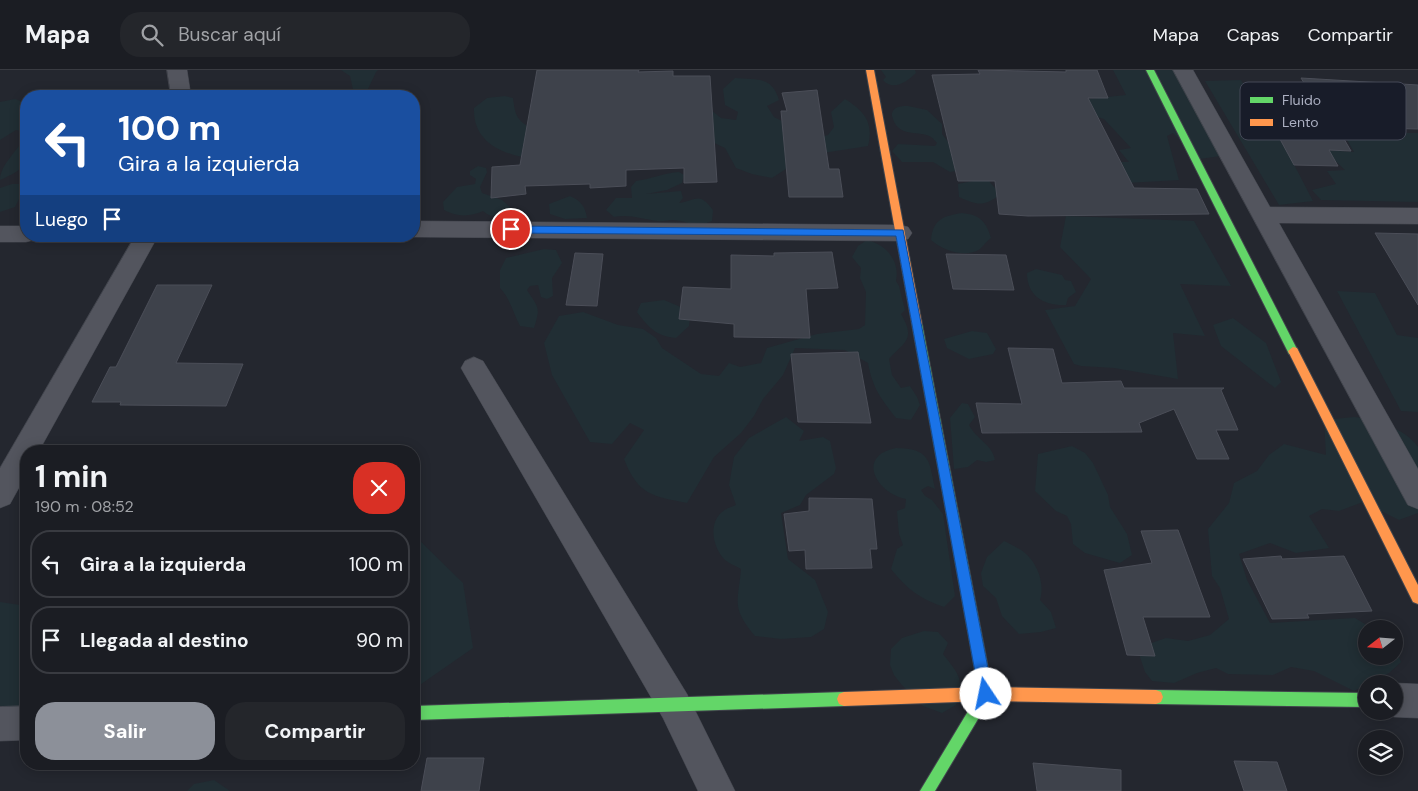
<!DOCTYPE html>
<html lang="es">
<head>
<meta charset="utf-8">
<style>
	:root { --surface:#1b1d23; --page:#24262b; --text:#f1f3f6; --muted:#a0a2a6; --line:#393b41; --accent:#8c9099 }
	body { margin:0; font-family:"DM Sans",sans-serif; background:var(--page); color:var(--text); height:100vh; display:flex; flex-direction:column; font-size:19px; white-space:nowrap }
	* { box-sizing:border-box; margin:0 }
	p { font-size:16px; color:var(--muted) }
	.icon { flex:none; width:28px; height:28px; fill:none; stroke:currentColor; stroke-width:2; stroke-linecap:round; stroke-linejoin:round }
	.map { position:relative; flex:1; overflow:hidden }
	.side { position:absolute; left:20px; top:375px; width:400px; height:325px; display:flex; flex-direction:column; background:var(--surface); border-radius:20px; box-shadow:0 2px 12px #0003,0 0 0 1px var(--line) }
	.side>* { flex:none }
	.top-card { position:absolute; left:20px; top:20px; width:400px; height:152px; border-radius:20px; box-shadow:0 2px 12px #0003,0 0 0 1px var(--line); background:#1a4fa0; color:#fff; overflow:hidden }
	.needle { width:32px; rotate:253deg }
	.tools { position:absolute; left:1358px; top:550px; display:grid; gap:10px }
	.tools a { display:grid; place-items:center; width:45px; height:45px; border-radius:50%; background:var(--surface); box-shadow:0 2px 12px #0003,0 0 0 1px var(--line); font-size:25px }
	.pin { position:absolute; display:grid; place-items:center; width:42px; height:42px; color:#fff; margin:-21px; border:2px solid #fff; border-radius:50%; box-shadow:0 1px 5px #0007 }
	.me { position:absolute; width:55px; margin:-28px; rotate:349deg; stroke-linejoin:round; filter:drop-shadow(0 0 4px #0008) }
	.turn { display:flex; align-items:center; gap:18px; height:105px; padding:0 15px; font-size:22px }
	.turn .icon { width:65px; height:65px; stroke-width:2.5 }
	.turn b { display:block; font-size:35px; line-height:42px }
	.then { display:flex; align-items:center; height:48px; padding:0 15px; background:#0003; gap:10px; font-size:19px }
	.round { display:grid; place-items:center; flex:none; width:52px; height:52px; border-radius:20px; background:var(--page) }
	.head { display:flex; align-items:center; justify-content:space-between; height:85px; padding:0 15px }
	h1 { font-size:30px; font-weight:700; line-height:38px }
	.cta { display:flex; gap:10px; margin-top:auto; padding:10px 15px }
	.cta a { flex:1; height:58px; border-radius:20px; background:var(--accent); color:#fff; font-size:20px; font-weight:700; line-height:58px; text-align:center }
	.cta a+a { background:var(--page); color:var(--text) }
	ul { padding:0; list-style:none }
	li { display:flex; align-items:center; gap:15px; height:68px; margin:0 10px 8px; padding:0 5px; border:2px solid var(--line); border-radius:20px }
	li div { flex:1 }
	li b { display:block; font-size:19px }
	li em { font-style:normal }
	header { display:flex; align-items:center; gap:30px; box-sizing:border-box; height:70px; padding:0 25px; background:var(--surface); border-bottom:1px solid var(--line) }
	header strong { font-size:24px }
	nav { display:flex; gap:28px; margin-inline-start:auto; font-size:18px }
	.search { width:350px; height:45px; background:var(--page); display:flex; align-items:center; gap:12px; box-sizing:border-box; padding:0 18px; border-radius:20px; color:var(--muted); font-size:19px }
	.map>svg:first-child { display:block }
	.green { fill:#212e34 }
	.building { fill:#3e424b; stroke:#4b4e58 }
	.lines { fill:none; stroke-linecap:round; stroke-linejoin:round }
	.street-casing { stroke:#41444c; stroke-width:1 }
	.fast-casing { stroke:#41444c; stroke-width:2 }
	.slow-casing { stroke:#41444c; stroke-width:2 }
	.street { fill:#53555e; fill-rule:evenodd }
	.fast { fill:#63d668; fill-rule:evenodd }
	.slow { fill:#ff974d; fill-rule:evenodd }
	.route { fill:#1a73e8; stroke:#114b97 }
	.key { fill:#181c29; stroke:#444857; stroke-width:1 }
	.key-label { font-size:14px; fill:#acb0c2 }
</style>
</head>
<body>
<header>
<strong>Mapa</strong>
<div class="search"><svg class="icon" aria-label="search" viewBox="0 0 24 24"><circle cx="10" cy="10" r="6"/><path d="M15 15l6 6"/></svg>Buscar aquí</div>
<nav><a>Mapa</a><a>Capas</a><a>Compartir</a></nav>
</header>
<div class="map">
<svg width="1418" height="721" viewBox="0 0 1418 721">
	<rect width="100%" height="100%" fill="#24272f"/>
	<path class="green" d="M341 0H378L376 2 368 19 361 25 354 24 350 6Z
		M881 0H915L916 3C908 11 893 22 883 10L886 7Z
		M1113 0H1181L1236 84 1199 89 1173 63 1167 66 1179 110 1022 119 1051 92H1129L1119 80 1131 78 1104 49 1084 43 1070 31 1126 25Z
		M735 8C757 10 772 6 779 30L767 36 774 47 786 53 800 73 828 65 834 57 831 42 845 29C864 41 874 52 868 76L816 84 792 95 772 108 752 104 736 98 725 78 708 70 706 36 721 48 736 50 738 42 725 35 723 19Z
		M1241 10 1264 47H1300L1287 81 1313 131 1279 135 1205 11Z
		M505 26 513 28C515 44 516 50 531 58L522 87C495 81 473 68 474 38L487 28Z
		M15 29 26 33V62L16 60 0 70V32Z
		M908 36 927 40 942 54V64L953 78 956 101 950 102 933 92H902L892 81 898 74 935 76 937 73C935 71 933 68 931 67 920 60 899 68 893 49 892 46 891 44 893 41 896 36 903 36 908 36Z
		M1377 41 1390 63H1418V132L1321 130 1312 120 1336 114 1327 101 1345 100 1324 80 1354 82 1334 47Z
		M26 65C26 95 29 97 0 110 0 94 19 80 26 65Z
		M478 96 486 98 487 102 480 117 482 123 502 130 510 137 509 142C498 146 492 149 483 141 470 147 456 147 444 140L443 132 457 117 475 114 476 109 470 105V101Z
		M679 102 684 105 682 113 667 120 646 124 681 121 683 128 679 133C696 131 699 121 713 140L712 151C692 159 691 151 673 150 668 150 663 152 657 151 642 149 629 144 614 147L606 140 616 128H632L631 117 636 111C651 109 664 103 679 102Z
		M988 108C990 115 997 118 1000 125 983 137 977 135 959 127L958 114Z
		M12 114H22L21 125 15 137 0 142V118Z
		M570 126C581 131 585 136 587 148L565 149 550 144 549 134Z
		M962 143C980 145 986 151 991 168 987 171 983 176 980 179 966 189 942 180 931 170 933 150 942 146 962 143Z
		M1066 146 1194 151 1231 216 1180 214 1205 266 1173 263 1178 309 1114 298 1081 296 1074 294 1045 240 1075 236 1091 209 1060 177Z
		M867 170C887 175 900 191 896 211L899 216 905 240 901 244C916 270 905 271 889 289L892 305 901 318 910 316 917 327 920 335 911 350 896 348C880 327 873 319 868 293L845 280 795 278 783 305 763 329 754 346 741 363 714 387 687 433C652 426 638 425 624 389L644 360 630 353 612 374 590 372 552 305 544 273 559 246 583 242 618 255 643 259 656 268 662 278 701 304 719 306 729 293 740 297 761 293 767 278 817 264 859 259 865 255 866 222 860 208 861 198 852 187 858 176Z
		M544 179 556 180 562 193 552 208 553 226 547 229 541 227 538 215 530 216 527 220C538 238 541 236 534 258L520 256C513 243 510 228 500 218V200L506 188Z
		M1036 199 1062 205 1065 210 1071 211 1076 222 1068 228 1066 235C1044 236 1027 226 1027 203Z
		M1337 221 1375 223 1397 265 1418 268V342L1401 341Z
		M664 230 683 238 690 247 689 256 676 268C656 266 649 258 637 242L641 233Z
		M1233 248 1266 273 1281 312 1275 318 1221 276 1213 255Z
		M972 261 987 263 996 279 993 284 969 289 947 278 944 269Z
		M962 333 968 334 975 347 969 355C976 369 992 374 995 390L986 392 977 390 968 397 954 399 950 348Z
		M786 347 804 361 799 371 823 367 830 371 836 398 834 404 806 425 800 435 781 443 788 489 815 510 828 542 824 559 811 567 781 569 755 566C731 537 738 533 741 499 736 496 728 493 724 489 713 477 708 454 722 442 725 439 731 437 736 435L729 415 734 387 749 368Z
		M1354 347C1376 350 1405 358 1418 377V443L1399 450 1363 432 1339 441 1322 439 1309 446 1329 478 1296 483 1270 473 1239 484 1247 510 1270 553 1355 548 1373 559H1366V586H1394V576L1401 592 1389 603 1354 621 1314 601 1291 597 1273 605 1228 604 1216 598 1197 603 1174 613 1152 611 1145 602 1137 578 1166 568 1188 571 1210 565 1229 549 1220 518 1212 506 1208 459 1229 433 1234 413 1257 401 1269 385 1284 374 1326 385 1324 350Z
		M1072 376 1085 383 1093 393 1108 425 1110 437 1127 464 1132 485 1120 493 1085 483 1073 474 1071 454 1067 446 1056 441 1035 421 1038 384Z
		M896 378C930 379 929 389 935 419L928 416 921 420 925 426 932 430 943 444 955 526 944 537C919 528 908 520 891 499L897 479 903 475 899 464 897 441 905 438 906 429C877 424 855 386 896 378Z
		M416 467 463 513 473 578 414 619V468Z
		M1004 471C1010 474 1019 478 1025 483 1038 494 1045 514 1040 530L1051 542 1056 558 1041 562 1019 564 1002 546 996 528 983 516 981 503 987 487Z
		M0 532 26 536V638L0 642Z
		M924 561 938 562 948 573 943 584C959 605 965 609 956 635L942 643 923 636 901 614 894 605 890 595 891 579 902 568Z
		M214 710 230 721H187L194 714Z"/>
	<path class="building" d="M537 0H639L638 2 673 1V6H710L717 112 684 113V98L626 100V116L590 118V114L525 116 526 124 491 128 492 97 520 95Z
		M978 0 1066 2V0H1097L1108 28H1088L1134 118 1197 119 1209 144 1028 146 999 144 995 111H958L932 5 980 4Z
		M1301 8 1418 15V59L1337 57 1351 81 1329 80 1338 96 1294 95 1255 23 1311 24Z
		M817 20 829 99H839L843 127H789L781 41H787L782 23Z
		M1375 163 1418 164V235Z
		M832 182 838 218 806 219 810 268 734 267V254L679 249 683 217 731 219V185L774 186V183Z
		M575 183 603 184 597 236 566 235Z
		M946 184 1006 185 1014 220 953 219Z
		M157 215H212L176 293 243 294 226 336 120 335 121 332H92L110 297H116Z
		M1008 278 1053 279 1062 313 1121 311 1124 318H1224L1221 320 1238 360H1216L1229 389H1197L1174 339 1139 353 1142 362 982 363 976 333 1022 334Z
		M858 282 871 353 798 352 791 284Z
		M809 428 872 429 877 479H870L872 498 806 499 805 480 789 481 784 444 809 441Z
		M1178 460 1210 547H1143L1155 586 1127 585 1104 500 1152 493 1141 461Z
		M1281 486 1282 489 1344 486 1372 541 1307 544 1309 548 1272 549 1243 489Z
		M427 688H484L479 721H421Z
		M1234 691 1277 692 1287 721H1244Z
		M1033 693 1121 700V721H1037Z"/>
	<g class="lines">
		<defs>
			<path id="street" d="M167 0H187L191 26H171Z
				M1173 0H1193L1270 137 1418 138V154L1279 153 1418 399V439L1408 435Z
				M414 151 900 155 908 157 912 163 908 169 900 171 414 167 411 166H414Z
				M0 156H26V166H36L34 170 26 172H0Z
				M135 166H158L39 381H26V405L10 434 0 438V398Z
				M474 287 483 291 687 624 735 721H698L663 648 465 305 461 298 465 291Z
				M1394 613 1418 614V648L1394 647 1382 642 1394 641Z
				M26 636V670L0 671V637Z"/>
			<path id="fast" d="M1146 0H1154L1298 281 1297 284H1289Z
				M917 250 922 254 993 624 935 721H920L979 623 912 254Z
				M1156 620 1366 623V637L1156 634 1151 632 1149 627 1151 622Z
				M844 622 849 624 851 629 849 634 844 636 414 650V636Z"/>
			<path id="slow" d="M866 0H874L922 254 917 258 912 254Z
				M1293 277 1297 278 1418 515V534L1413 532 1288 281Z
				M986 617 1156 620 1161 622 1163 627 1161 632 1156 634 986 631 844 636 839 634 837 629 839 624 844 622Z"/>
		</defs>
		<use href="#street" class="street-casing"/>
		<use href="#fast" class="fast-casing"/>
		<use href="#slow" class="slow-casing"/>
		<use href="#street" class="street"/>
		<use href="#fast" class="fast"/>
		<use href="#slow" class="slow"/>
	</g>
	<path class="route" d="M511 156 903 160 993 624 991 629 986 631 981 629 979 624 896 166 511 163 506 159Z"/>
	<rect x="1240" y="12" width="166" height="58" rx="8" class="key"/>
	<rect x="1250" y="27" width="23" height="6" fill="#63d668"/>
	<rect x="1250" y="49" width="23" height="7" fill="#ff974d"/>
	<g class="key-label">
		<text x="1282" y="35">Fluido</text>
		<text x="1282" y="57">Lento</text>
	</g>
</svg>
<div class="tools">
<a><svg class="needle" viewBox="-14 -14 28 28"><path d="M0-13l5 13h-10z" fill="#e53935"/><path d="M0 13l5-13h-10z" fill="#a0a2a6"/></svg></a>
<a><svg class="icon" aria-label="search" viewBox="0 0 24 24"><circle cx="10" cy="10" r="6"/><path d="M15 15l6 6"/></svg></a>
<a><svg class="icon" aria-label="layers" viewBox="0 0 24 24"><path d="M12 4l9 5-9 5-9-5zM3 14l9 5 9-5"/></svg></a>
</div>
<div class="pin" style="left:511px;top:159px;background:#d93025"><svg class="icon" aria-label="arrive" viewBox="0 0 24 24"><path d="M6 21V4h12l-3 4 3 4H6"/></svg></div>
<svg class="me" style="left:986px;top:624px" viewBox="-20 -20 40 40"><circle r="19" fill="#fff"/><path d="M0-13L10 11 0 6-10 11z" fill="#1a73e8"/></svg>
<div class="top-card">
<div class="turn"><svg class="icon" aria-label="left" viewBox="0 0 24 24"><path d="M17 20v-9H6M10 6l-5 5 5 5"/></svg><div><b>100 m</b>Gira a la izquierda</div></div>
<div class="then">Luego<svg class="icon" aria-label="arrive" viewBox="0 0 24 24"><path d="M6 21V4h12l-3 4 3 4H6"/></svg></div>
</div>
<section class="side">
<div class="head"><div><h1>1 min</h1><p>190 m · 08:52</p></div><a class="round" style="background:#d93025;color:#fff"><svg class="icon" aria-label="close" viewBox="0 0 24 24"><path d="M6 6l12 12M18 6L6 18"/></svg></a></div>
<ul>
<li><svg class="icon" aria-label="left" viewBox="0 0 24 24"><path d="M17 20v-9H6M10 6l-5 5 5 5"/></svg><div><b>Gira a la izquierda</b></div><em>100 m</em></li>
<li><svg class="icon" aria-label="arrive" viewBox="0 0 24 24"><path d="M6 21V4h12l-3 4 3 4H6"/></svg><div><b>Llegada al destino</b></div><em>90 m</em></li>
</ul>
<div class="cta"><a>Salir</a><a>Compartir</a></div>
</section>
</div>
</body>
</html>
